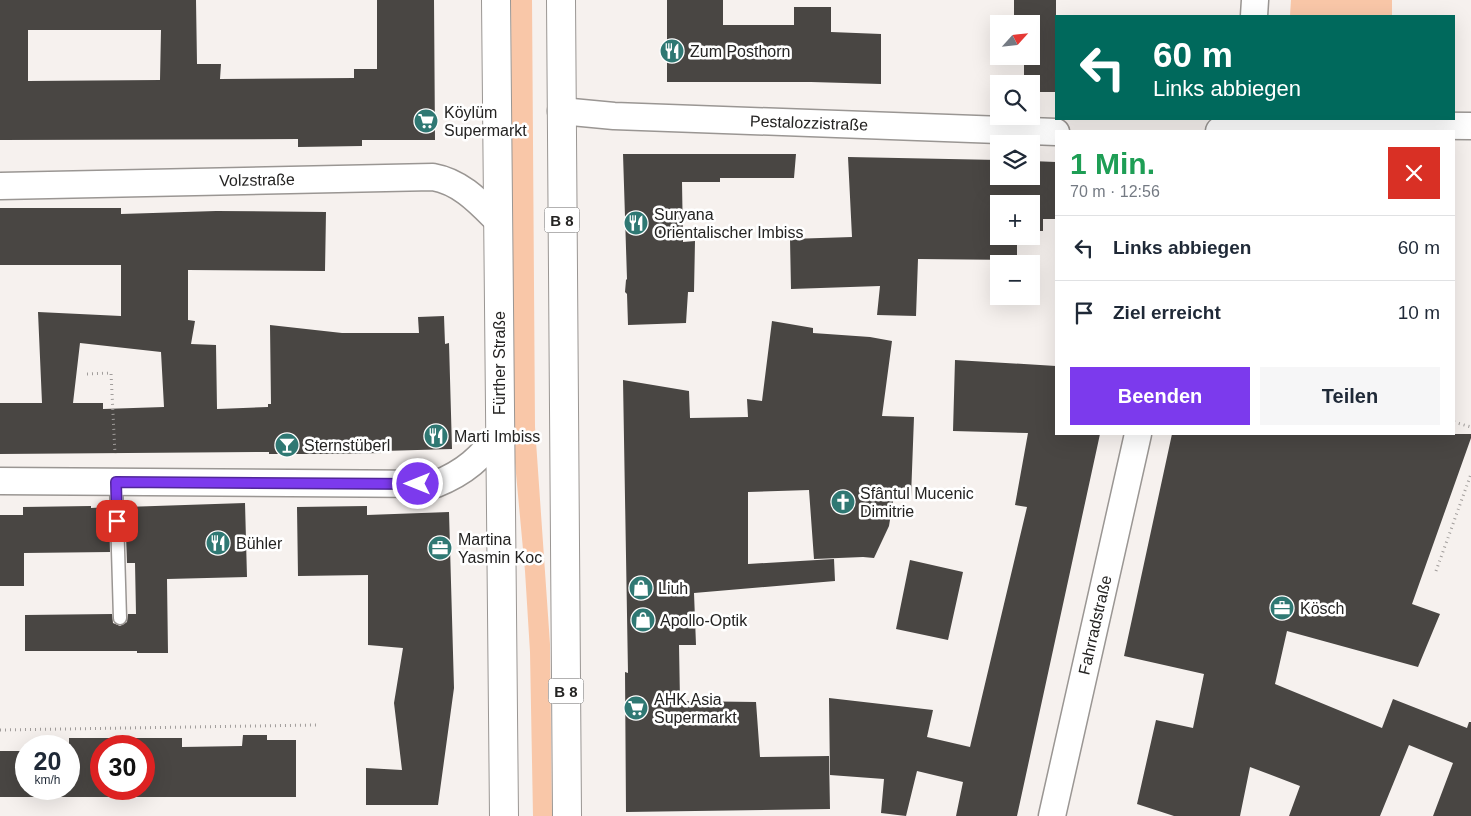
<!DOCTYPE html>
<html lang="de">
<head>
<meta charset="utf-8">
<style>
	:root { --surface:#fff; --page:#f6f6f7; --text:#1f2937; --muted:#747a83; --line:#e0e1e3; --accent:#7c3aed }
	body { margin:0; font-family:Arial,sans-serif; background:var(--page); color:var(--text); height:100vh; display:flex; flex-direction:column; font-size:19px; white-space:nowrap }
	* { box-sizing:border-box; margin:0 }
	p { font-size:16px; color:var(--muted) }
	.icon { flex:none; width:28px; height:28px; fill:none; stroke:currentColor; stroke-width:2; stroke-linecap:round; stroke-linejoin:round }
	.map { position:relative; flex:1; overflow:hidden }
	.drawer { position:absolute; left:1055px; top:130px; width:400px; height:305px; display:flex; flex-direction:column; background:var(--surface); border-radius:0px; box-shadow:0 5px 20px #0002 }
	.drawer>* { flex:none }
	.banner { position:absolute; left:1055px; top:15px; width:400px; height:105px; border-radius:0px; box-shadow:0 5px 20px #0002; background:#00695c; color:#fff; overflow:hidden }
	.needle { width:32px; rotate:63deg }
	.fabs { position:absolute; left:990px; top:15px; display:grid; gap:10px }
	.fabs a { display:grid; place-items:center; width:50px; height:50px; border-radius:0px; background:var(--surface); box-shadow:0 5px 20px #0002; font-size:25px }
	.speed { position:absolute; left:15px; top:735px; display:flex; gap:10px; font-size:25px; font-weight:700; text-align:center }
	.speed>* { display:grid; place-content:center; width:65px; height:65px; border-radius:50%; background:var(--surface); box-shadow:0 5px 20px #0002; line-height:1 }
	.speed small { font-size:12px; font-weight:400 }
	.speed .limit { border:8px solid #d22; background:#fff; color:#111 }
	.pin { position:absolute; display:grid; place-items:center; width:42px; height:42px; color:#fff; margin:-21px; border-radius:10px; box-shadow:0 2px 8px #0006 }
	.me { position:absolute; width:55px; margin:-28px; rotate:270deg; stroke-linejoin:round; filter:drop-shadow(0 0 4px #0008) }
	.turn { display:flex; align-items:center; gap:18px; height:105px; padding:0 15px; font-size:22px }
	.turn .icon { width:65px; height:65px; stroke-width:2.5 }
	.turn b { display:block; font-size:35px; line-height:42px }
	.round { display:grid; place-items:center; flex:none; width:52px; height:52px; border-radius:0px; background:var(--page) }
	.overview { display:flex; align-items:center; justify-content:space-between; height:85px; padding:0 15px }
	h1 { font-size:30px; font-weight:800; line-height:38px; color:#1e9e55 }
	.primary-button { display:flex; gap:10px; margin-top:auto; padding:10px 15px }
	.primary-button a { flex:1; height:58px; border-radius:0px; background:var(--accent); color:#fff; font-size:20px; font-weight:800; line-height:58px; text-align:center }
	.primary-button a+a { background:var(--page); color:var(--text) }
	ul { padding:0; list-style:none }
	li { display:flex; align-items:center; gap:15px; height:65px; padding:0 15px; border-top:1px solid var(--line) }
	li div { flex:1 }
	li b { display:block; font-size:19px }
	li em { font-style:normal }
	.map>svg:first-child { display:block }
	.green { fill:#f9c7a8 }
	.building { fill:#494643; fill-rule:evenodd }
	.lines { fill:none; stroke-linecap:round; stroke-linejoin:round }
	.lane-casing { stroke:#9a9693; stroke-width:15 }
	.street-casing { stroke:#9a9693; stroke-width:29 }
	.primary-casing { stroke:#9a9693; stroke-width:30 }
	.path { stroke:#a19d9b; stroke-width:3; stroke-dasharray:1 4; stroke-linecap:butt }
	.lane { stroke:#fff; stroke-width:12 }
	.street { stroke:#fff; stroke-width:26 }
	.primary { stroke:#fff; stroke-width:28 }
	.route-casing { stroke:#51269a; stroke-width:12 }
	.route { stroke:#7c3aed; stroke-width:9 }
	.labels { text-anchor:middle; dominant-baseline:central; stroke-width:5; stroke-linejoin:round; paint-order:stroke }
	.shield { fill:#fff; stroke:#666564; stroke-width:1 }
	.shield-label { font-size:15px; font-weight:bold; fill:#242322 }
	.poi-label { font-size:16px; fill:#242322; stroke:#fff; text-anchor:start }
	.street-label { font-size:16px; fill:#242322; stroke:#fff }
</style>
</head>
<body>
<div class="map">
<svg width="1471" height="816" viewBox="0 0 1471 816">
	<rect width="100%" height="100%" fill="#f6f1ee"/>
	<path class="green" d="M511 0H532L535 427 550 644 552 816H533L530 652 525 571 513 441Z
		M1291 0H1392V16H1290Z"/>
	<path class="building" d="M0 0H196L197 64H221L220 79 354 78V69H377V0H434L435 140H362V146L298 147V139L0 140ZM28 30H161L160 80 28 81Z
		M667 0H723V25H794V7H831V32L881 34V84L811 82H667Z
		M1014 0H1056V92H1031V84H1024V56H1031V24H1014Z
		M623 154H796L794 178H720V182H682L683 242 695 241 694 292H688L686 323 628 325 627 294 625 292 626 280 627 279Z
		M848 157 999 160V176H1031V161L1056 162V219H1043V231H1036L1035 240H1017V260L918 259 916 316 877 315 880 286 791 289 790 239 852 237ZM999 204H1031V236H999Z
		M0 208H121V214L216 211 326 212 325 271 188 270V320L195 321 191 344 216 345 217 409 268 407V404H271L270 325 342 333H419L418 317 444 316 445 344 449 343 452 449 383 451 384 453 323 454H269V452L0 454V403H42L38 312 121 316V265H0ZM80 343 161 352 164 407 103 409V403H73Z
		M772 321 813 328V333L870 337 892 341 882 416 914 417 911 497 894 495 889 526 874 558 863 557 814 559 809 490 748 492V564L834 559 835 581 694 593 696 645H679L680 701 756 702 760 757 829 756 830 809 626 812 625 672 628 673 623 380 689 391 690 418 748 417 747 399 762 401Z
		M955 360 1056 366V434H1100L1017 816H956L963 782 917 771 906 816 881 813 884 779 830 775 829 698 933 710 927 737 970 747 1027 507 1015 505 1028 433 953 431Z
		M1172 434H1471V438L1412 604 1440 614 1418 667 1287 631 1275 684 1382 728 1393 699 1467 728 1469 722H1471V816H1433L1453 763 1409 745 1380 816H1289L1300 786 1250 767 1240 816H1174L1137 804 1156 720 1193 728 1204 674 1124 656Z
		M245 503 247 577 167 579 168 653H137V651H25V615L112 614 113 623 120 626 127 622 128 614H136L135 563H127L125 507Z
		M91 506V508L109 507 110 552 24 553V586H0V515H23V507Z
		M367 506V515L449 512 454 688 438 805H366V768L402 770 394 703 403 648 368 645V575L298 576 297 507Z
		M910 560 963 572 948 640 896 629Z
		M243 735H267V740H296V797H0V751H26V789H69V738H182V747L242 746ZM101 746H144V789H101Z"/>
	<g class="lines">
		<defs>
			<path id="lane" d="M116 482 120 618"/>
			<path id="street" d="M1254 16 1255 0
				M561 111 614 116 1056 132
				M1219 131 1248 124 1471 126
				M0 186 433 177C461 182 479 202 498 221
				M0 481 436 484C466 472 480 458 500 433
				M1052 816 1138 434"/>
			<path id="primary" d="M496 0 504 816
				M561 0 567 816"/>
		</defs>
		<use href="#lane" class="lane-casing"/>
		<use href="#street" class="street-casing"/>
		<use href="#primary" class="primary-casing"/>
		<path class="path" d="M87 374 111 373 115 454
			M1454 422 1471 427
			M1436 571 1471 474
			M0 730 317 725"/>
		<use href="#lane" class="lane"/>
		<use href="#street" class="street"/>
		<use href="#primary" class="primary"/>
	</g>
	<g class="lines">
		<defs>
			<path id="route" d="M117 521 116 482 418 484"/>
		</defs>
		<use href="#route" class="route-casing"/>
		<use href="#route" class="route"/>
	</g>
	<defs>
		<symbol id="restaurant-disc" viewBox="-11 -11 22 22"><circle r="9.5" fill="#2f7873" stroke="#fff"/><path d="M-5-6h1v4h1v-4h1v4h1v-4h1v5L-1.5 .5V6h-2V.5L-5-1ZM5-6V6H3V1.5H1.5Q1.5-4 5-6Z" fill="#fff"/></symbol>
		<symbol id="supermarket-disc" viewBox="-11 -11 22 22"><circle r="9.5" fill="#2f7873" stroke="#fff"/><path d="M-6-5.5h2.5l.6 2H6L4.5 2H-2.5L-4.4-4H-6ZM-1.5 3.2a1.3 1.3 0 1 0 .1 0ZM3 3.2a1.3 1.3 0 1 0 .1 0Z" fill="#fff"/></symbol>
		<symbol id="bar-disc" viewBox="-11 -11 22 22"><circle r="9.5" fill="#2f7873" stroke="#fff"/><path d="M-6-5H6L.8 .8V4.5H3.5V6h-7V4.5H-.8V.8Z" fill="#fff"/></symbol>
		<symbol id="church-disc" viewBox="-11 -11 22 22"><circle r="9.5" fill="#2f7873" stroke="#fff"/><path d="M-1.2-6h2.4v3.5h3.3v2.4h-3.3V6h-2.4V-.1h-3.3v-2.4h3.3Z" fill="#fff"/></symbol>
		<symbol id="office-disc" viewBox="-11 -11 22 22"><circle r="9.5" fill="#2f7873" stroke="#fff"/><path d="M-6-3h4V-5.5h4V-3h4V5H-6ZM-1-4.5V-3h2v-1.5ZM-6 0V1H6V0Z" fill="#fff"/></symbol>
		<symbol id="shop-disc" viewBox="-11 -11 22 22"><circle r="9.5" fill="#2f7873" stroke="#fff"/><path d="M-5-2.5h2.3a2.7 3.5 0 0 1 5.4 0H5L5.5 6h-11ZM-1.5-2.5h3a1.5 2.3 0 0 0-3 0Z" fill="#fff"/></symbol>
	</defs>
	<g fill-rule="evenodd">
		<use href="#restaurant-disc" x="658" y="37" width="28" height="28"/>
		<use href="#supermarket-disc" x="412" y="107" width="28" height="28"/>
		<use href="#restaurant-disc" x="622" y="209" width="28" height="28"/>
		<use href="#restaurant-disc" x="422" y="422" width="28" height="28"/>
		<use href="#bar-disc" x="273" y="431" width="28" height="28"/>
		<use href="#church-disc" x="829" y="488" width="28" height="28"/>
		<use href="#restaurant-disc" x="204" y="529" width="28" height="28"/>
		<use href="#office-disc" x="426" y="534" width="28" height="28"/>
		<use href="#shop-disc" x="627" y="574" width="28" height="28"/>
		<use href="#office-disc" x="1268" y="594" width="28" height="28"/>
		<use href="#shop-disc" x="629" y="606" width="28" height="28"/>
		<use href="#supermarket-disc" x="622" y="694" width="28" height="28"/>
	</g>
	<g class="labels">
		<g class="shield">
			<rect x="544.5" y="207.5" width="35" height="25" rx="4"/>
			<rect x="548.5" y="678.5" width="35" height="25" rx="4"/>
		</g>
		<g class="shield-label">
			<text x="562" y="220">B 8</text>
			<text x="566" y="691">B 8</text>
		</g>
		<g class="poi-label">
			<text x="690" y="51">Zum Posthorn</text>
			<text x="444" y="112">Köylüm<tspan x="444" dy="18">Supermarkt</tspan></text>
			<text x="654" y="214">Suryana<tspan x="654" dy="18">Orientalischer Imbiss</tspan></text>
			<text x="454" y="436">Marti Imbiss</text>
			<text x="304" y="445">Sternstüberl</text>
			<text x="860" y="493">Sfântul Mucenic<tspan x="860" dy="18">Dimitrie</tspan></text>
			<text x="458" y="539">Martina<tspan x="458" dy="18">Yasmin Koc</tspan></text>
			<text x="236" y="543">Bühler</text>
			<text x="658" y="588">Liuh</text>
			<text x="1300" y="608">Kösch</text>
			<text x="660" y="620">Apollo-Optik</text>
			<text x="654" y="699">AHK Asia<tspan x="654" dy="18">Supermarkt</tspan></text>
		</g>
		<g class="street-label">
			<text transform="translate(809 123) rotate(2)">Pestalozzistraße</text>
			<text transform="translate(257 180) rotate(-1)">Volzstraße</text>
			<text transform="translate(499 363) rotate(-90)">Fürther Straße</text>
			<text transform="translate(1095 625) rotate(-77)">Fahrradstraße</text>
		</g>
	</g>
</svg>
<div class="fabs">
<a><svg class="needle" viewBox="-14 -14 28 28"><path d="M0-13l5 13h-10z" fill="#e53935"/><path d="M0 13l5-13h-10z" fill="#747a83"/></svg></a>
<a><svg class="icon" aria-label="search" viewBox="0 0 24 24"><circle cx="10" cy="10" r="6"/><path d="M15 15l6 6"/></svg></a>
<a><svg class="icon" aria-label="layers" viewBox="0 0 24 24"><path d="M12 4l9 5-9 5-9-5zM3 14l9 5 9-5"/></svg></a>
<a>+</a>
<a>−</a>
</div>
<div class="speed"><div>20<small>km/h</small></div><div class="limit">30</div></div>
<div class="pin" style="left:117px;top:521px;background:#d93025"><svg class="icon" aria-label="arrive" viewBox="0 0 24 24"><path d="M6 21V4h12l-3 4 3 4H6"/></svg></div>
<svg class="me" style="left:418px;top:484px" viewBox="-20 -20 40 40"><circle r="17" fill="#7c3aed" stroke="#fff" stroke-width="3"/><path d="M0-11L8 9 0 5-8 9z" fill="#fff"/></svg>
<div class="banner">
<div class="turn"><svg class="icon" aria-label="left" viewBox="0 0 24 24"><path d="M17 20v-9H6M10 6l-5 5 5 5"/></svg><div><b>60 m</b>Links abbiegen</div></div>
</div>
<section class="drawer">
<div class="overview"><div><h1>1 Min.</h1><p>70 m · 12:56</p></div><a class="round" style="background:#d93025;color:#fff"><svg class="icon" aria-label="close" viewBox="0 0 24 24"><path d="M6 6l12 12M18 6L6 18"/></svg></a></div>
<ul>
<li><svg class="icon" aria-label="left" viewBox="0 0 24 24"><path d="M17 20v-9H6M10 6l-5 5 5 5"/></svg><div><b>Links abbiegen</b></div><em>60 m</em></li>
<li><svg class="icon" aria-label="arrive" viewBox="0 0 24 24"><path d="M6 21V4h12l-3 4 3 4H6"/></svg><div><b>Ziel erreicht</b></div><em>10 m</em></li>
</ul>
<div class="primary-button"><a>Beenden</a><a>Teilen</a></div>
</section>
</div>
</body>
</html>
